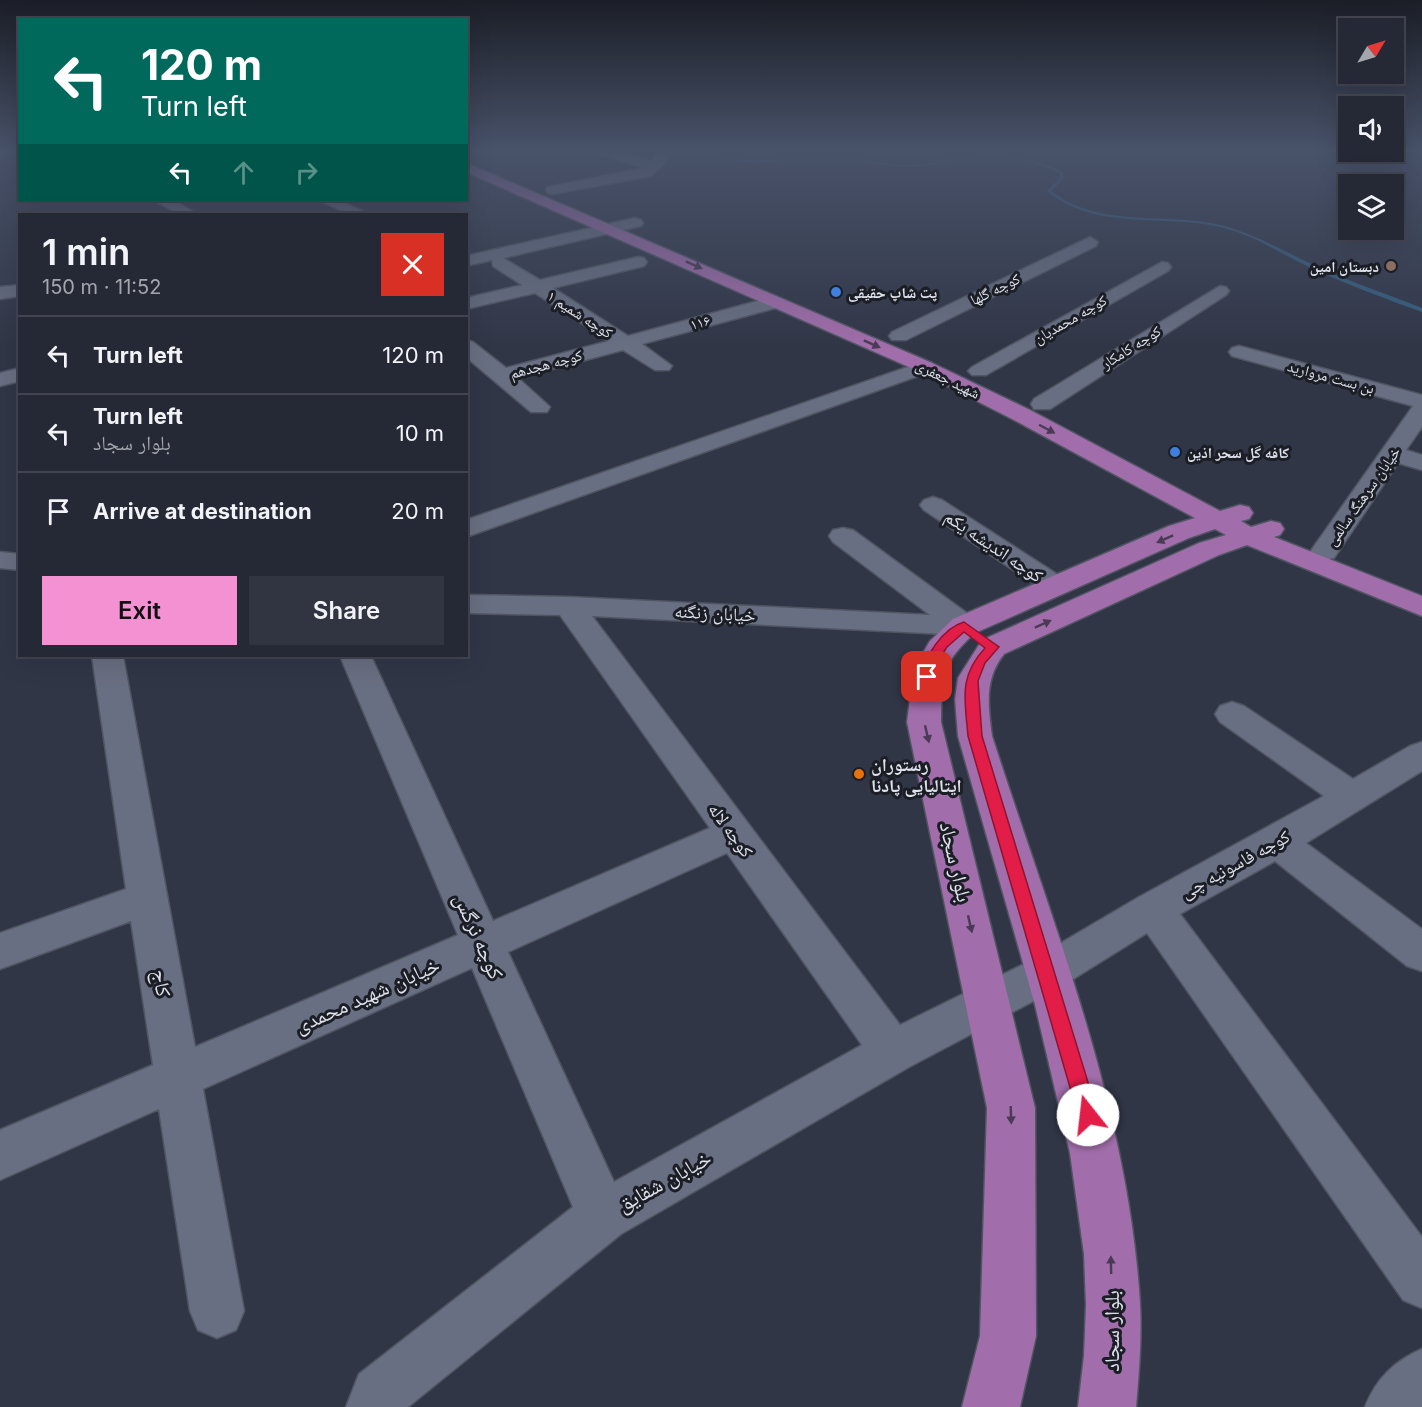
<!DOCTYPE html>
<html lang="en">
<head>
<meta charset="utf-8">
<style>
	:root { --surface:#252835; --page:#313441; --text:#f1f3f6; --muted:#a3a6ad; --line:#424450; --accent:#f491d3 }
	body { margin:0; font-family:Inter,"Noto Naskh Arabic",sans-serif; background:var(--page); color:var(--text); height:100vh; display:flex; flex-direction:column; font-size:22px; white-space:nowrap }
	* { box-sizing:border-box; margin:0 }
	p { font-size:20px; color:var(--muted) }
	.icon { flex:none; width:33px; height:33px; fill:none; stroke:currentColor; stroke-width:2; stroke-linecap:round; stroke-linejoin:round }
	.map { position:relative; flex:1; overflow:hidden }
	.details { position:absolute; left:18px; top:213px; width:450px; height:444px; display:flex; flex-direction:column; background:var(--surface); border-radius:0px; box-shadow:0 6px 24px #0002,0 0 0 2px var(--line) }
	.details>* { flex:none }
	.hud { position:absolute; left:18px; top:18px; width:450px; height:183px; border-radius:0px; box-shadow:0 6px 24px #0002,0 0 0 2px var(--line); background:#00695c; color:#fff; overflow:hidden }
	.needle { width:39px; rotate:52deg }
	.fabs { position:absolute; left:1338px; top:18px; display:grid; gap:12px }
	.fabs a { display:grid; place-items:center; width:66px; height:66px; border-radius:0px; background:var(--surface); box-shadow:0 6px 24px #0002,0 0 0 2px var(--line); font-size:30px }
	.pin { position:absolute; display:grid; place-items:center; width:51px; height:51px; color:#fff; margin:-26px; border-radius:12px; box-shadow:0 3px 9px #0006 }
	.me { position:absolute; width:66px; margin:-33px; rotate:344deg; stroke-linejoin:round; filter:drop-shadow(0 0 4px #0008) }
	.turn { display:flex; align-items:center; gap:21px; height:126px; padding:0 24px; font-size:27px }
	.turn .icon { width:78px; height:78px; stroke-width:2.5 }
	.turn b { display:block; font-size:42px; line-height:51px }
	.lanes { display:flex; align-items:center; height:57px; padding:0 24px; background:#0003; justify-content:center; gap:30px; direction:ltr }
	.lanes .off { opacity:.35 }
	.round { display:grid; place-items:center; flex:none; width:63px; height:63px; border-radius:0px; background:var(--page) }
	.headline { display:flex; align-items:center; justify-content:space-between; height:102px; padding:0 24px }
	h1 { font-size:36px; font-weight:600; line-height:45px }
	.primary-button { display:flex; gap:12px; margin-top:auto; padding:12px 24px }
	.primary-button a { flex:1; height:69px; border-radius:0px; background:var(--accent); color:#111; font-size:24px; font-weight:600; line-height:69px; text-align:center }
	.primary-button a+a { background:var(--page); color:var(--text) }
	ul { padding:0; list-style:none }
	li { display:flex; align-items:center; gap:18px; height:78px; padding:0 24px; border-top:2px solid var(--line) }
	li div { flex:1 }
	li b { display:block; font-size:22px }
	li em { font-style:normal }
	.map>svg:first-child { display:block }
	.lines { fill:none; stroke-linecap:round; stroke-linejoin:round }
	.stream { fill:#345e7e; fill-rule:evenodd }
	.minor-casing { stroke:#505562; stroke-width:3 }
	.major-casing { stroke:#505562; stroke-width:3 }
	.minor { fill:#696f82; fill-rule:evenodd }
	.major { fill:#a26dab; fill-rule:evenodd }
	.oneway { fill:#4b3a55 }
	.route { fill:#e11d48; stroke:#92132f; stroke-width:1.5 }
	.education-dot { fill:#8d6e63; stroke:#1c1e26; stroke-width:2 }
	.shop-dot { fill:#3f7fe0; stroke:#1c1e26; stroke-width:2 }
	.food-dot { fill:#e8710a; stroke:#1c1e26; stroke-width:2 }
	.labels { text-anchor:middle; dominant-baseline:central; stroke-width:6; stroke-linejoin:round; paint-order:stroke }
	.far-poi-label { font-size:15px; font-weight:bold; fill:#dee1ec; stroke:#1c1e26; text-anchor:start }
	.far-street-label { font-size:15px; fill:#dee1ec; stroke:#1c1e26 }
	.street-label { font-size:18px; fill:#dee1ec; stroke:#1c1e26 }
	.poi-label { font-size:18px; font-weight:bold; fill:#dee1ec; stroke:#1c1e26; text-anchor:start }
	.near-street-label { font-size:21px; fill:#dee1ec; stroke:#1c1e26 }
</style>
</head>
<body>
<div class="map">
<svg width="1422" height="1407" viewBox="0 0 1422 1407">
	<rect width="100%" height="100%" fill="#313647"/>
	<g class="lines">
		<path class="stream" d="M705 151C711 151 716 155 722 156 731 159 740 159 749 160 779 161 808 155 837 156 860 157 882 164 905 165 922 165 939 161 956 158 992 153 1030 155 1063 172L1064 178 1051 191C1056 194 1061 198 1066 201 1116 227 1176 212 1228 227 1259 236 1287 253 1316 266 1350 282 1387 294 1422 308V312C1386 299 1346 284 1311 268 1282 254 1255 236 1224 228 1166 213 1096 232 1047 191L1060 178V174C1029 157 992 155 958 160 941 163 925 167 908 167 879 167 851 157 822 158 786 160 736 171 705 151Z"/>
		<defs>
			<path id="minor" d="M0 151H8L0 155Z
				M598 151H617L651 161 658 151H671L664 164 651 176 553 194 548 193 546 190 548 187 644 168 599 154Z
				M154 200H173L197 214H178Z
				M318 200H338L369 214H349Z
				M635 218 641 220 643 223 641 226 503 258 540 280 638 257 644 258 647 262 644 266 553 288 628 336 776 296 785 302 783 306 642 344 672 366 669 370H655L623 350 518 378 550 407 547 412H531L466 357V340L473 342 506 368 609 341 535 293 466 309V298L522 285 493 266 492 260 466 266V256Z
				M1090 237 1098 242 1096 246 906 340H892L889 336 892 332Z
				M1162 262 1168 263 1171 267 1168 271 986 375H972L968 371 972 367Z
				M20 285V296L0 299V287Z
				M1220 286 1226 287 1229 291 1226 295 1050 409H1034L1031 404 1034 399Z
				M1239 346 1422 395V427L1406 450 1422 455V470L1398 463 1334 558 1324 560 1314 558 1310 552 1413 406 1232 356 1229 352 1232 348Z
				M925 361 932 363 935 367 932 371 466 537V520Z
				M20 368V381L0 386V373Z
				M933 497 942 500 1066 580 1070 586 1066 592 1056 595 1046 592 924 510 920 505 924 500Z
				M843 528 853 530 975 619 979 626 975 633 964 635 592 616 900 1025 1032 960 1139 897 1324 796 1220 722 1215 714 1220 706 1232 702 1244 706 1353 779 1410 746 1422 742V771L1306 843 1422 929V971L1407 966 1275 861 1180 914 1422 1237V1308L1403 1300 1147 933 1062 986 909 1067 621 1234 408 1407H346L359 1374 573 1207 472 968 203 1089 244 1311 236 1330 217 1338 198 1330 190 1311 159 1109 0 1180V1130L153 1065 131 921 0 969V933L126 889 92 656H123L195 1047 458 935 340 656H371L493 921 710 828 560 615 466 613V595L569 597 930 615 833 542 829 536 833 530ZM727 853 862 1045 614 1182 508 952Z
				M0 552 20 554V570L0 568Z
				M1422 1349V1407H1365C1376 1379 1394 1361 1422 1349Z"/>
			<path id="major" d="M466 163 932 363 1030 410 1220 511 1240 505 1249 507 1253 513 1249 519 1241 521 1251 527 1271 521 1280 523 1284 529 1280 535 1274 537 1422 596V616L1247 545 1219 555 1004 654C984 679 988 706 992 736 1051 920 1128 1107 1140 1303 1142 1337 1139 1372 1136 1407H1078L1084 1356 1086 1305 1084 1254 1070 1153 1035 1005 958 736 955 699 958 678 982 640 1199 543 1226 535 1215 529 1189 538 975 633C940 664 942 678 941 722L1035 1108 1036 1336 1020 1407H962L980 1336 987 1108 907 722 914 668 930 641 953 619 1169 526 1195 518 1014 420 918 371 466 172Z"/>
		</defs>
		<use href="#minor" class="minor-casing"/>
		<use href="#major" class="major-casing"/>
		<use href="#minor" class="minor"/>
		<use href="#major" class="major"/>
	</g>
	<defs><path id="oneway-solid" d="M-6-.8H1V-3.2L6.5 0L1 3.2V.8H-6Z" transform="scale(1.5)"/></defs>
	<g class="oneway">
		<use href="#oneway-solid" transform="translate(694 265) rotate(24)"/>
		<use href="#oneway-solid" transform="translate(872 344) rotate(24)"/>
		<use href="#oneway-solid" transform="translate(1047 429) rotate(28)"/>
		<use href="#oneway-solid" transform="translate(1165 539) rotate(156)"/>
		<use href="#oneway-solid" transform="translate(1043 624) rotate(-24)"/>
		<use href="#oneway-solid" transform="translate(927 734) rotate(77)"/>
		<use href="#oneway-solid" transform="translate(970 924) rotate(77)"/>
		<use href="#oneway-solid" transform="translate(1011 1115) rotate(88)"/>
		<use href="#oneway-solid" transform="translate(1111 1265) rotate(-91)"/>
	</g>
	<linearGradient id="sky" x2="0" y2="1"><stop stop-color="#1b1e27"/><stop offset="0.43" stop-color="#485269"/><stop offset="1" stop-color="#485269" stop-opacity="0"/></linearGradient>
	<rect width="1422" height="348" fill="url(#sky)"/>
	<path class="route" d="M964 622 999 647 985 663 978 681 982 736 1098 1115 1095 1122 1088 1124 1081 1122 1078 1115 968 736C965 700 958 677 985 648L964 632 947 647 935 665 932 680H923L921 677C924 657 943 628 964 622Z"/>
	<circle class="education-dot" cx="1391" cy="266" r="6"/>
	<g class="shop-dot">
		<circle cx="836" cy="292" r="6"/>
		<circle cx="1175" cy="452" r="6"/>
	</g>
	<circle class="food-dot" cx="859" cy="774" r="6"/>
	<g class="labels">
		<g class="far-poi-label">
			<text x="1379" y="266" text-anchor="end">دبستان امین</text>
			<text x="848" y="292">پت شاپ حقیقی</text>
			<text x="1187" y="452">کافه گل سحر اذین</text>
		</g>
		<g class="far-street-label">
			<text transform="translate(995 289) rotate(-26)">کوچه گلها</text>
			<text transform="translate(580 314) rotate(33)">کوچه شمیم ۱</text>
			<text transform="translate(1070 319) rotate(-30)">کوچه محمدیان</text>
			<text transform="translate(700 322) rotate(-15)">۱۱۶</text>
			<text transform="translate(1131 347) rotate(-32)">کوچه کامکار</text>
			<text transform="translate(546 364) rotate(-15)">کوچه هجدهم</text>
			<text transform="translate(1331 377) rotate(15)">بن بست مروارید</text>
			<text transform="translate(948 379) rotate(26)">شهید جعفری</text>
			<text transform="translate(1363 496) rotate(-55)">خیابان سرهنگ سالمی</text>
		</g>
		<g class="street-label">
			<text transform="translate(994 546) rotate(34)">کوچه اندیشه یکم</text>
			<text transform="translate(715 613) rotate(3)">خیابان زنگنه</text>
			<text transform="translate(731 830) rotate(54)">کوچه لاله</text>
			<text transform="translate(1235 864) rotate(-29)">کوچه فاسونیه چی</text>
		</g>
		<g class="poi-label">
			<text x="871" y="764">رستوران<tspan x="871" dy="21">ایتالیایی پادنا</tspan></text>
		</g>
		<g class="near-street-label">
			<text transform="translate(956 862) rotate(77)">بلوار سجاد</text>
			<text transform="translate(479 936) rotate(66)">کوچه نرگس</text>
			<text transform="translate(162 983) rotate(80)">کاج</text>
			<text transform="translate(367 995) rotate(-24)">خیابان شهید محمدی</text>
			<text transform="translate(664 1181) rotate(-29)">خیابان شقایق</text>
			<text transform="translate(1111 1331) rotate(-90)">بلوار سجاد</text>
		</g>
	</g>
</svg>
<div class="fabs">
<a><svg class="needle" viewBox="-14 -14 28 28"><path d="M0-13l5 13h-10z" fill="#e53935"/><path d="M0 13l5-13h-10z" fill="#a3a6ad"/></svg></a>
<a><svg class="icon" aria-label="sound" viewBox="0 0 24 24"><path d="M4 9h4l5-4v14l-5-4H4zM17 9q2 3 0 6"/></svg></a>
<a><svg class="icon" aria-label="layers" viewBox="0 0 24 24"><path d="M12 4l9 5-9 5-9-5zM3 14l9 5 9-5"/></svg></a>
</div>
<div class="pin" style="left:927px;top:677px;background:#d93025"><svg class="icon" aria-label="arrive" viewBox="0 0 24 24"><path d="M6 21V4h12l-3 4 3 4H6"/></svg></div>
<svg class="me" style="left:1088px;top:1115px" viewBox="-20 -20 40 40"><circle r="19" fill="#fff"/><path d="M0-13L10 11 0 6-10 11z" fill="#e11d48"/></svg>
<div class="hud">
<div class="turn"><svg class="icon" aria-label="left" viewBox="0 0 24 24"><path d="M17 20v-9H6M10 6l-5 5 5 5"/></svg><div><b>120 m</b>Turn left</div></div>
<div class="lanes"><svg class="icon" aria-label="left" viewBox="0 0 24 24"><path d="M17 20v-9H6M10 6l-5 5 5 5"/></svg><svg class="icon off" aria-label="ahead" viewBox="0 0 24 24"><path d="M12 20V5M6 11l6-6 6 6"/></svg><svg class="icon off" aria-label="right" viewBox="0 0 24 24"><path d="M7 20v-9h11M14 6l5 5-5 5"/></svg></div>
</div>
<section class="details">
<div class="headline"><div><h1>1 min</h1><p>150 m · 11:52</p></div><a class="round" style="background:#d93025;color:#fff"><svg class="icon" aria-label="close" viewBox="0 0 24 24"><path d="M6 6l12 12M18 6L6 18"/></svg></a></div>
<ul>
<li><svg class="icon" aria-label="left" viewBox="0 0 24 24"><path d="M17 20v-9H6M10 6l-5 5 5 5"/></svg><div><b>Turn left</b></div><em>120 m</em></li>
<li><svg class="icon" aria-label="left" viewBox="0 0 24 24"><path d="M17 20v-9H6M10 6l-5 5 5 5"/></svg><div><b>Turn left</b><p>بلوار سجاد</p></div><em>10 m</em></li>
<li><svg class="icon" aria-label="arrive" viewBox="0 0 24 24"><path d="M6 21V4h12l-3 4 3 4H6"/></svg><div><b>Arrive at destination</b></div><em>20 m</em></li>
</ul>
<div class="primary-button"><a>Exit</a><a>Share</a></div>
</section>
</div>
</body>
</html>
